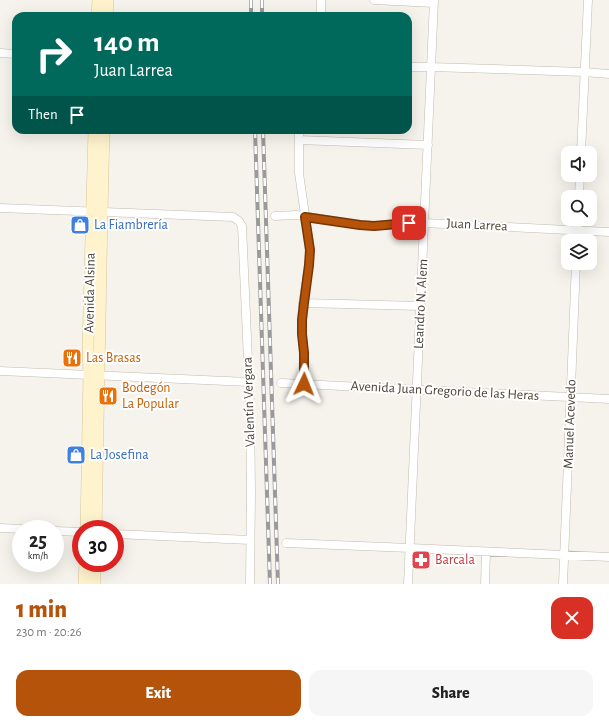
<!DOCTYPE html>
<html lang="en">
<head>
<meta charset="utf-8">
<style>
	:root { --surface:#fff; --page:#f6f6f6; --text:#222; --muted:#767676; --accent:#b45309 }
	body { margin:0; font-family:"Alegreya Sans",sans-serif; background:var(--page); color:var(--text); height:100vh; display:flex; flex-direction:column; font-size:15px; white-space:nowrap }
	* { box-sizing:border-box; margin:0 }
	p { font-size:13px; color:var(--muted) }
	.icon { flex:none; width:22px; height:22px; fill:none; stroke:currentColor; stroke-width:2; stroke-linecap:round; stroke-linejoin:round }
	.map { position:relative; height:584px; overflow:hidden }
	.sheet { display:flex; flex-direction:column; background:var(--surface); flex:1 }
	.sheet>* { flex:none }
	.top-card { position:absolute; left:12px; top:12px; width:400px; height:122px; border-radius:12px; box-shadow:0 4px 16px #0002; background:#00695c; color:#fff; overflow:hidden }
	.buttons { position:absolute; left:561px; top:146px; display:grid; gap:8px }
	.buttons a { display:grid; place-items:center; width:36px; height:36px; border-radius:8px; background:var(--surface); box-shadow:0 4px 16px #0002; font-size:20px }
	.speed { position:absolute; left:12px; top:520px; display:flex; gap:8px; font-size:20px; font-weight:700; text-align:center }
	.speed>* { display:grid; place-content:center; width:52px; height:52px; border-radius:50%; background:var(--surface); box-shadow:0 4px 16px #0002; line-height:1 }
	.speed small { font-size:10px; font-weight:400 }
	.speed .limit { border:6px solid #d22; background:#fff; color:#111 }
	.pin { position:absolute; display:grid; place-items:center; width:34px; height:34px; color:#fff; margin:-17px; border-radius:8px; box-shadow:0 2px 6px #0006 }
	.me { position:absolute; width:44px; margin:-22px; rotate:2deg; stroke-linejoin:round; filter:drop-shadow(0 0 3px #0008) }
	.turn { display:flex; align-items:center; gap:14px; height:84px; padding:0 16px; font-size:18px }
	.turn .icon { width:52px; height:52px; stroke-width:2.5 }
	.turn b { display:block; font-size:28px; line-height:34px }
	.then { display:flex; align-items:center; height:38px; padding:0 16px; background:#0003; gap:8px; font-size:15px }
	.round { display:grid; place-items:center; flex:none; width:42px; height:42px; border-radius:12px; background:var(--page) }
	.headline { display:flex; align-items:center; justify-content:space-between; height:68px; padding:0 16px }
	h1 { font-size:24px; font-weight:800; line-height:30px; color:var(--accent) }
	.button { display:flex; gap:8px; margin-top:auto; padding:8px 16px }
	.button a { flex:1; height:46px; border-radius:12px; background:var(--accent); color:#fff; font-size:16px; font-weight:800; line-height:46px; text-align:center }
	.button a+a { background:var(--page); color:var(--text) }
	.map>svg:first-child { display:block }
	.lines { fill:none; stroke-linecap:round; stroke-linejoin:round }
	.street-casing { stroke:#c2bbae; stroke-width:9 }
	.secondary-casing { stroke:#d6c79b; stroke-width:12 }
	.street { stroke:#fff; stroke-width:8 }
	.secondary { stroke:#fff3cd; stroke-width:11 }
	.rail-casing { stroke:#9a9a9a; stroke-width:4 }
	.rail { stroke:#fff; stroke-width:2.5; stroke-dasharray:8; stroke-linecap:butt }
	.route-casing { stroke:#753606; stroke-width:10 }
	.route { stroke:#b45309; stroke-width:7 }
	.labels { text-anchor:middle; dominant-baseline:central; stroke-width:4; stroke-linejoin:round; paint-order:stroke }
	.shop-label { font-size:14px; fill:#366cbe; stroke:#fff; text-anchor:start }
	.street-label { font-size:14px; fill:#4b4439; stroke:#fff }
	.food-label { font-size:14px; fill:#c56008; stroke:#fff; text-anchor:start }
	.health-label { font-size:14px; fill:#be3a42; stroke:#fff; text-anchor:start }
</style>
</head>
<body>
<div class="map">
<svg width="609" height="584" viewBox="0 0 609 584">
	<rect width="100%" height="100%" fill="#f6f3ec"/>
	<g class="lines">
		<defs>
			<path id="street" d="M321 0V16
				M374 0 434 3
				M0 53 16 54
				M408 67H431L584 72 609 74
				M299 130V173L310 250 309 265 303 303 302 320V334L304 353V384
				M299 140 428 145
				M581 153 588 0
				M579 197 580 175
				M0 208 233 217 239 221 242 226 250 404 251 493 250 584
				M275 216 296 215 360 225 374 226 409 223H424L609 232
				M577 241 578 219
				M303 303 421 306
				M0 371 249 382
				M281 383 609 399
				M0 528 21 529
				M55 531 81 532
				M115 534 250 540
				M286 543 410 548 609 557
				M408 584 434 0
				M485 584 486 552
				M563 584 576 263"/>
			<path id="secondary" d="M97 16 98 0
				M107 16 108 0
				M86 529 89 375 88 347 94 130
				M96 529 102 212 104 130
				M84 584 85 563
				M95 584V563"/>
		</defs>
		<use href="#street" class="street-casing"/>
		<use href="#secondary" class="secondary-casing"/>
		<use href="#street" class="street"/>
		<use href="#secondary" class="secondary"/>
		<defs>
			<path id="rail" d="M251 0V16
				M262 0V16
				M255 130 270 584
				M263 130 278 584"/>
		</defs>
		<use href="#rail" class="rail-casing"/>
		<use href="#rail" class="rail"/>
	</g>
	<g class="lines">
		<defs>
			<path id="route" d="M304 384V353L302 334V320L304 303 309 265 310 250 305 217 360 225 374 226 409 223"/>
		</defs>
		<use href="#route" class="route-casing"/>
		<use href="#route" class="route"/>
	</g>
	<defs>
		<symbol id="shop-square" viewBox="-11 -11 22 22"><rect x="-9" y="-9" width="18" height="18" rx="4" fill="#3f7fe0" stroke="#fff"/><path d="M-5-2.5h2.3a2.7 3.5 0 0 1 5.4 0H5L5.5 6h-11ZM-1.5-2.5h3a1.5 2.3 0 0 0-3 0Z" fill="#fff"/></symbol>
		<symbol id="restaurant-square" viewBox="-11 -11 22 22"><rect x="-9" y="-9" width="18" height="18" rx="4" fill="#e8710a" stroke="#fff"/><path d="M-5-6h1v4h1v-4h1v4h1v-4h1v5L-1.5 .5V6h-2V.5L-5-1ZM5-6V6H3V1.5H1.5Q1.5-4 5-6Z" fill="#fff"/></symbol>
		<symbol id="pharmacy-square" viewBox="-11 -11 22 22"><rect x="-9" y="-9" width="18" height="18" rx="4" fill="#e0444e" stroke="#fff"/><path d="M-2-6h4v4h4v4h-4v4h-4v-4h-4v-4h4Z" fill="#fff"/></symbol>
	</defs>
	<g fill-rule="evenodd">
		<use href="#shop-square" x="69" y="214" width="22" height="22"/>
		<use href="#restaurant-square" x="61" y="347" width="22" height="22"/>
		<use href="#restaurant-square" x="97" y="385" width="22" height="22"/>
		<use href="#shop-square" x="65" y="444" width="22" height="22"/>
		<use href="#pharmacy-square" x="410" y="549" width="22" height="22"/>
	</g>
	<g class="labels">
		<g class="shop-label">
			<text x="94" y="225">La Fiambrería</text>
			<text x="90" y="455">La Josefina</text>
		</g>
		<g class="street-label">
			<text transform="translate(477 225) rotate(3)">Juan Larrea</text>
			<text transform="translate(90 293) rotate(-89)">Avenida Alsina</text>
			<text transform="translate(421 304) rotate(-87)">Leandro N. Alem</text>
			<text transform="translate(445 391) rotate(3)">Avenida Juan Gregorio de las Heras</text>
			<text transform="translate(249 402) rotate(-92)">Valentín Vergara</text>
			<text transform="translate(570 424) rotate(-88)">Manuel Acevedo</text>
		</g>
		<g class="food-label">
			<text x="86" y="358">Las Brasas</text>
			<text x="122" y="388">Bodegón<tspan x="122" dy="16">La Popular</tspan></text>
		</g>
		<g class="health-label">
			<text x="435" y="560">Barcala</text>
		</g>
	</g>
</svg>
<div class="buttons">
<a><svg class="icon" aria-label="sound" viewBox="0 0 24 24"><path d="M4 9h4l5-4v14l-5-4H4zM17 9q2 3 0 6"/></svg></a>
<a><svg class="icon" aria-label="search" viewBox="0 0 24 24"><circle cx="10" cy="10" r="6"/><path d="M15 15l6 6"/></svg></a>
<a><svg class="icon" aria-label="layers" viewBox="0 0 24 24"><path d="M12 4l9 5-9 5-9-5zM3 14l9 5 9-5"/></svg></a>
</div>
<div class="speed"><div>25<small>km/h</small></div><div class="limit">30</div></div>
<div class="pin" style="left:409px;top:223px;background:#d93025"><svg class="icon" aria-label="arrive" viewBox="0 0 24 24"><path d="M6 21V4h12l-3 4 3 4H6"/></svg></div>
<svg class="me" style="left:304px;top:384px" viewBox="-20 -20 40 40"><path d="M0-17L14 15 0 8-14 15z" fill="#b45309" stroke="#fff" stroke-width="4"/></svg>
<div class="top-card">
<div class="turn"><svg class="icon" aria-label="right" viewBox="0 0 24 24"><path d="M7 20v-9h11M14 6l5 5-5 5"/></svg><div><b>140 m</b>Juan Larrea</div></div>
<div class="then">Then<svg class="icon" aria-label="arrive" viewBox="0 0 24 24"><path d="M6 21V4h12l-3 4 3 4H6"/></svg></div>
</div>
</div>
<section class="sheet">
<div class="headline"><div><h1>1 min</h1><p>230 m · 20:26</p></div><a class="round" style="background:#d93025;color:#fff"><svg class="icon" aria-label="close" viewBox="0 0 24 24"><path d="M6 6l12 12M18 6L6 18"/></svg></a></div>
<div class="button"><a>Exit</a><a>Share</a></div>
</section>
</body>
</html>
